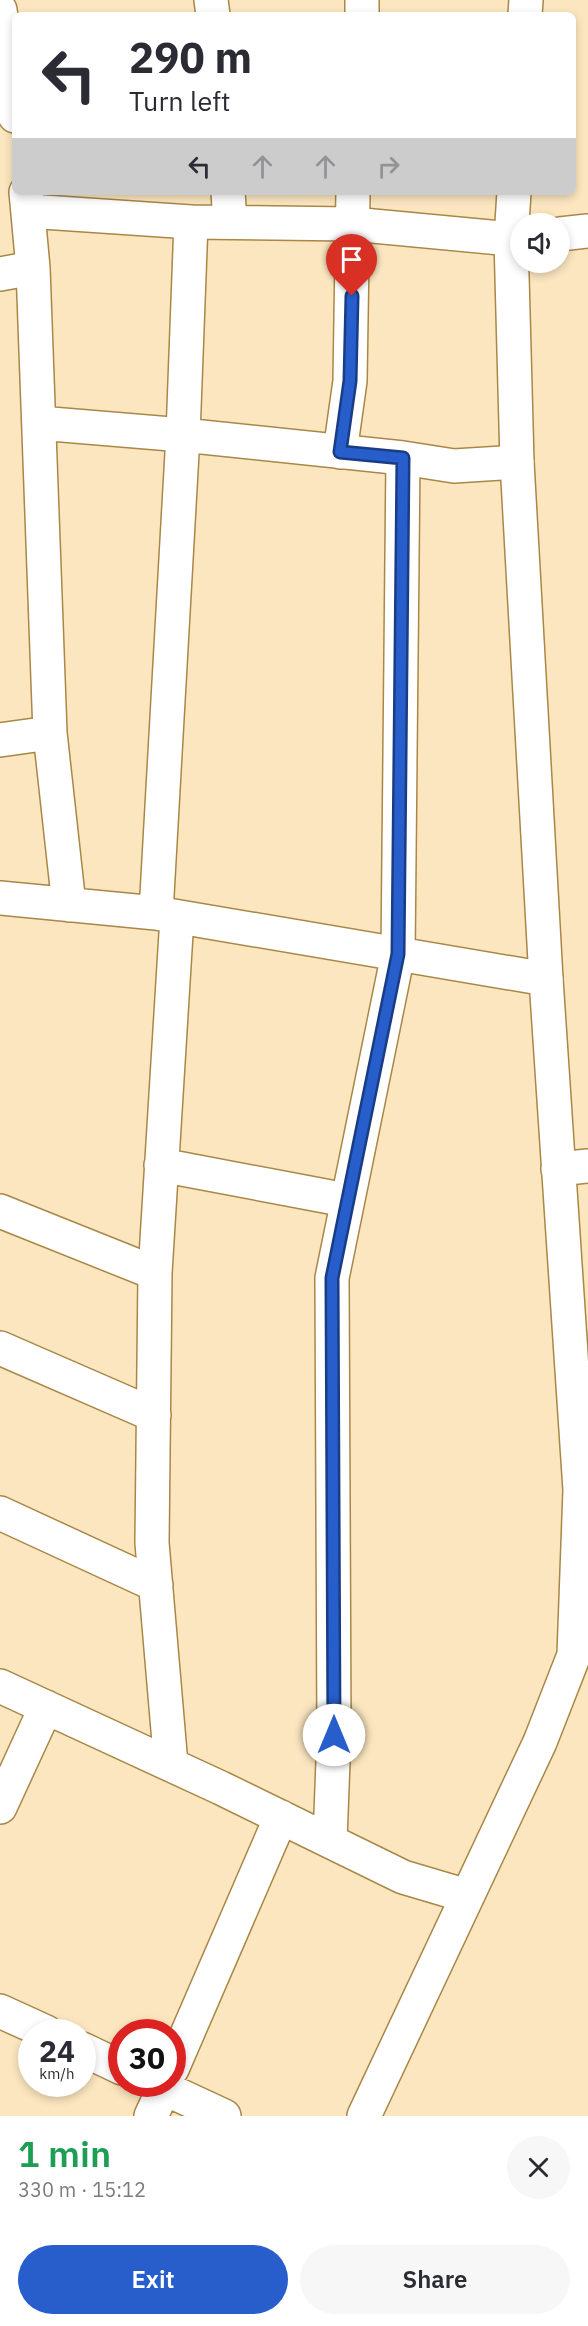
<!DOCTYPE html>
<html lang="en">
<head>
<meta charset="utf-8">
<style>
	:root { --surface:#fff; --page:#f7f7f7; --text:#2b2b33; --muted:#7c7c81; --accent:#275ecb }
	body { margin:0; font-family:"IBM Plex Sans",sans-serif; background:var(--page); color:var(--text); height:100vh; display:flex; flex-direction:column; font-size:22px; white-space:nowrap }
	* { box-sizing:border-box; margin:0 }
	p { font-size:20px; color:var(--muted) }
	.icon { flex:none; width:33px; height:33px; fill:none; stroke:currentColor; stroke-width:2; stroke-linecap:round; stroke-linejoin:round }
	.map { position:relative; height:2116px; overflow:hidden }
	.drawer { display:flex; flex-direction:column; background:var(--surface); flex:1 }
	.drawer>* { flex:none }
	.hud { position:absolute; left:12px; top:12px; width:564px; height:183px; border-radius:9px; box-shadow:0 3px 9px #0003; background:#fff; color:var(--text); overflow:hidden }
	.fabs { position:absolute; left:510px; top:213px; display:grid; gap:12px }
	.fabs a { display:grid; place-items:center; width:60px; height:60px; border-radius:50%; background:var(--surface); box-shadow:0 3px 9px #0003; font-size:30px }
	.speed { position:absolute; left:18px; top:2019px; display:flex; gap:12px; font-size:30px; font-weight:700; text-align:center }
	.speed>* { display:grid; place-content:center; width:78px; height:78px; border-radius:50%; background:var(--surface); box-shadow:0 3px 9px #0003; line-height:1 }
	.speed small { font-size:15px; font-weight:400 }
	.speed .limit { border:9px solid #d22; background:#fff; color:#111 }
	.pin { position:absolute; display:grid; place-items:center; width:51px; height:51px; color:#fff; margin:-62px -26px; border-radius:50% 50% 50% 0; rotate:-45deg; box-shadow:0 0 6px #0007 }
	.pin .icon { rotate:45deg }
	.me { position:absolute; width:66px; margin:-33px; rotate:0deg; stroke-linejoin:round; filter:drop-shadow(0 0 4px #0008) }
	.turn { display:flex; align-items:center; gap:21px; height:126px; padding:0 18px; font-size:27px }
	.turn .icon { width:78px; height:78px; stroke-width:2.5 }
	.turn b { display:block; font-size:42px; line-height:51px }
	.lanes { display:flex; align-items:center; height:57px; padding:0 18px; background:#0003; justify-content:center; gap:30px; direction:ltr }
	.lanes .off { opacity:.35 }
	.round { display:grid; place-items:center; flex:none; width:63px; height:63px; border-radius:32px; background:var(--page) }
	.head { display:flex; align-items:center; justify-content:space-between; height:102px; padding:0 18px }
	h1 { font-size:36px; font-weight:600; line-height:45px; color:#1e9e55 }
	.cta { display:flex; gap:12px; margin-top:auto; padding:12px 18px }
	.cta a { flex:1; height:69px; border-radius:36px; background:var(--accent); color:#fff; font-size:24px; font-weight:600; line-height:69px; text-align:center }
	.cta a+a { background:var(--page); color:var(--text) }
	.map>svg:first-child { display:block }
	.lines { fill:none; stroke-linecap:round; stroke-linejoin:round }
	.street-casing { stroke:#a98747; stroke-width:36 }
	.secondary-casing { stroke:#a98747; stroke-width:36 }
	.street { stroke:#fff; stroke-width:33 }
	.secondary { stroke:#fff; stroke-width:33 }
	.route-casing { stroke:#193d84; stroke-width:15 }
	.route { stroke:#275ecb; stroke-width:10 }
</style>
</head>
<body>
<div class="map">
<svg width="588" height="2116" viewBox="0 0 588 2116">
	<rect width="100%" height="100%" fill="#fbe6bf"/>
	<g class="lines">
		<defs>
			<path id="street" d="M211 0 213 15
				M0 10 15 116
				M362 15V0
				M26 192 33 268 50 733 69 905
				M228 192 230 222
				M28 211 191 222
				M560 234 588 231
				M0 274 33 268
				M39 423 183 435 403 458 454 466 517 462
				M340 452 350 381 353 192
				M0 740 50 733
				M0 898 156 913 546 979
				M156 913 183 435 191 222 352 224 511 239 520 238
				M161 1165 346 1200
				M558 1169 588 1166
				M0 1211 155 1273
				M0 1348 154 1415
				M0 1513 156 1585
				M0 1686 221 1788 403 1877 467 1896
				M171 1765 152 1543 155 1273 177 917
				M0 1807 46 1707
				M330 1840 334 1735 332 1278 398 954 403 458
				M0 2011 46 2032
				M82 2049 122 2068
				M172 2069 281 1817
				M155 2084 224 2116
				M151 2116 166 2084"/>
			<path id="secondary" d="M525 15 526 0
				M364 2116 540 1742 574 1655 580 1490 546 979 517 462 511 239 514 192"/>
		</defs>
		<use href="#street" class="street-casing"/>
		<use href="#secondary" class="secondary-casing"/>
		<use href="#street" class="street"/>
		<use href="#secondary" class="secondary"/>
	</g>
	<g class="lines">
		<defs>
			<path id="route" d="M334 1735 332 1278 398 954 403 458 340 452 350 381 352 296"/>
		</defs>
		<use href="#route" class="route-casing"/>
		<use href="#route" class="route"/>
	</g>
</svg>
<div class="fabs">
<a><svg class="icon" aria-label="sound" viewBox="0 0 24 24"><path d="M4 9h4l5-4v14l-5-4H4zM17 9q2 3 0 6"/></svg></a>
</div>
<div class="speed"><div>24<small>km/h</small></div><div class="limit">30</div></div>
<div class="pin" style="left:352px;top:296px;background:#d93025"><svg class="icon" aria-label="arrive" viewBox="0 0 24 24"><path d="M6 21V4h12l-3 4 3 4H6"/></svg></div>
<svg class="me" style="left:334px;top:1735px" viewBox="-20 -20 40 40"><circle r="19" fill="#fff"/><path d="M0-13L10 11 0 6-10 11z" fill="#275ecb"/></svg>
<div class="hud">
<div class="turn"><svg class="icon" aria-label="left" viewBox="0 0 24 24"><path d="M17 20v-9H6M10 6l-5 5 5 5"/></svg><div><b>290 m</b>Turn left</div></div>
<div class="lanes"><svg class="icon" aria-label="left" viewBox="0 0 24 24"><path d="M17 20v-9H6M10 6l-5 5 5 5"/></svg><svg class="icon off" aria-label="ahead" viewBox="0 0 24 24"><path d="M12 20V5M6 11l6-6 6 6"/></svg><svg class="icon off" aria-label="ahead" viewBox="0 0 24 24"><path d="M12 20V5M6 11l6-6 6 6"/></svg><svg class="icon off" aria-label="right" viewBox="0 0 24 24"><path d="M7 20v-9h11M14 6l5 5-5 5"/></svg></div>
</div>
</div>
<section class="drawer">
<div class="head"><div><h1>1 min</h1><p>330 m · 15:12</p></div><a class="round"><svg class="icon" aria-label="close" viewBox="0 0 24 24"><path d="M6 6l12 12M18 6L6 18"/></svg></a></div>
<div class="cta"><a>Exit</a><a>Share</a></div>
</section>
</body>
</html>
